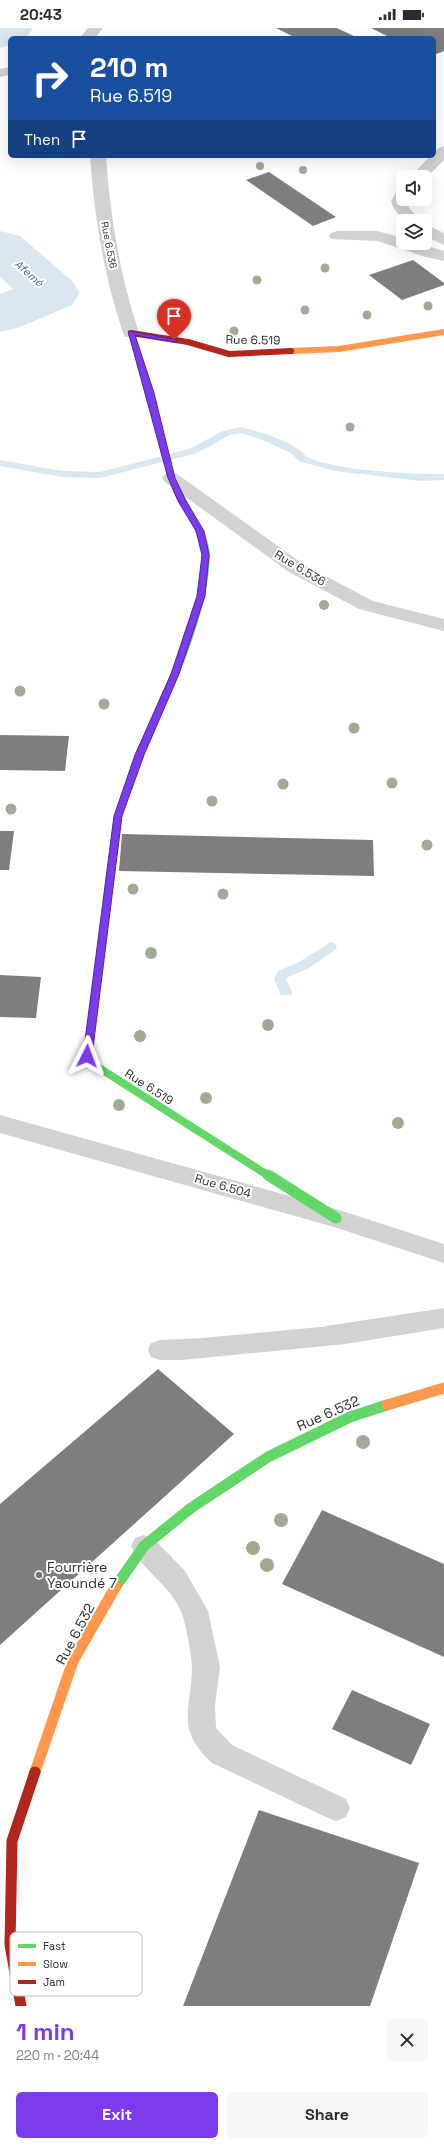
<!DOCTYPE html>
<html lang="en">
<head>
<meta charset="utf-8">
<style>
	:root { --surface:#fff; --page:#f7f7f7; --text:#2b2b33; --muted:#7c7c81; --accent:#7c3aed }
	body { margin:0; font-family:"Space Grotesk",sans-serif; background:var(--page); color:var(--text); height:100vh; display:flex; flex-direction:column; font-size:15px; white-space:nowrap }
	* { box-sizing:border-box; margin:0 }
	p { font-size:13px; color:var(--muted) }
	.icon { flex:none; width:22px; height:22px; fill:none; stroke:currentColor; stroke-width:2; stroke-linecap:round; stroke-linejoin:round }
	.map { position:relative; height:1978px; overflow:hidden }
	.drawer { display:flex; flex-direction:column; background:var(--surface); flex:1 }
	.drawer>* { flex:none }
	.guide { position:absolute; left:8px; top:8px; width:428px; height:122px; border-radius:6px; box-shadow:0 4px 16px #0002; background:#1a4fa0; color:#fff; overflow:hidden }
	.buttons { position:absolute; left:396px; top:142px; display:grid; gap:8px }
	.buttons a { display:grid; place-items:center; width:36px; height:36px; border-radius:6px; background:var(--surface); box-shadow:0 4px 16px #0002; font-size:20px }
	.pin { position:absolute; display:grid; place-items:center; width:34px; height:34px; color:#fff; margin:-41px -17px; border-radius:50% 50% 50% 0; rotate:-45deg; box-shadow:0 0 4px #0007 }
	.pin .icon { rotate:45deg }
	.me { position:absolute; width:44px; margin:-22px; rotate:3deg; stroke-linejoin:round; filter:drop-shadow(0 0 3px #0008) }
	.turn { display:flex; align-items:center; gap:14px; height:84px; padding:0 16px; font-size:18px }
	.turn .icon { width:52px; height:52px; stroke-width:2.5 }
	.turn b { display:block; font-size:28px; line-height:34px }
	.then { display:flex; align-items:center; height:38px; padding:0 16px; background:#0003; gap:8px; font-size:15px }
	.round { display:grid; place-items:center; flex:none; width:42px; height:42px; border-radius:6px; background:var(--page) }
	.head { display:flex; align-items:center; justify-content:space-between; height:68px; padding:0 16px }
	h1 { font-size:24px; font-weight:800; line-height:30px; color:var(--accent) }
	.primary-button { display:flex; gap:8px; margin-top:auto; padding:8px 16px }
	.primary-button a { flex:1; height:46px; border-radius:6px; background:var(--accent); color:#fff; font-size:16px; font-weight:800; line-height:46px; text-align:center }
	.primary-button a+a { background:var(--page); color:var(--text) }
	.status { display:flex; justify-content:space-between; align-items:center; height:28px; padding:0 20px; background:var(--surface); direction:ltr }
	.status svg { height:11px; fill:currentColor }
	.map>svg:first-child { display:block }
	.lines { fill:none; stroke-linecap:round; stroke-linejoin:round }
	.stream { fill:#d8e7f0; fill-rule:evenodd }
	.river { fill:#d8e7f0; fill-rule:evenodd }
	.building { fill:#7e7e7e }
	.street { fill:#d2d2d2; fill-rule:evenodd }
	.fast-far2 { stroke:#63d668; stroke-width:6 }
	.fast-far1 { stroke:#63d668; stroke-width:8 }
	.fast { stroke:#63d668; stroke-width:11 }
	.slow-far2 { stroke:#ff974d; stroke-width:6 }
	.slow-far1 { stroke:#ff974d; stroke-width:8 }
	.slow { stroke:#ff974d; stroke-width:11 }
	.jam-far1 { stroke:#b3261e; stroke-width:6 }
	.jam { stroke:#b3261e; stroke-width:11 }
	.tree { fill:#9fab94 }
	.route { fill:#7c3aed; stroke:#51269a }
	.poi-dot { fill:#767676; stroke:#fff; stroke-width:1.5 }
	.labels { text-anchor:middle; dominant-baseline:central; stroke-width:4; stroke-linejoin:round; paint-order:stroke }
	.far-street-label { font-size:10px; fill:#2d2d2d; stroke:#fff }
	.far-water-label { font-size:11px; font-style:italic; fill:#3e6f8b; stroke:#fff }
	.street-label { font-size:12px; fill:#2d2d2d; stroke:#fff }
	.near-street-label { font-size:14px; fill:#2d2d2d; stroke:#fff }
	.near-poi-label { font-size:14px; fill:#2d2d2d; stroke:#fff; text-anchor:start }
	.key { fill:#fff; stroke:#c0c0c0; stroke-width:1 }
	.key-label { font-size:11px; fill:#2d2d2d }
</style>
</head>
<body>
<div class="status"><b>20:43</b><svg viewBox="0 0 49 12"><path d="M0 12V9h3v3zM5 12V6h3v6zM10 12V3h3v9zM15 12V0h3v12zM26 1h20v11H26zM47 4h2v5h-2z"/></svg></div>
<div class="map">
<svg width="444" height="1978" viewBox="0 0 444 1978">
	<rect width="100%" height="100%" fill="#fff"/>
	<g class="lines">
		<path class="stream" d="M241 399C260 404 282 410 298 421 302 423 304 427 307 429 333 442 414 447 444 446V452L420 453 335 443 299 433 291 425 260 411 241 405 230 407 197 425 100 450 62 449 0 438V432L62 443 100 444 189 421 223 403Z
			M331 914 335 916 337 919 335 922 309 940 288 949 286 951 292 964 291 967H281L274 951 278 943 299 934Z"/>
		<path class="river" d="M0 0H33L26 10H10V17L0 20Z
			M0 203 20 208 72 253 80 265 72 277 20 299 0 304V266L13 261 0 249Z"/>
	</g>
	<path class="building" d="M276 0H337L358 10H296Z
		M371 0H444V23L434 27V10H391Z
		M269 144 336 189 313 198 246 152Z
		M413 232 444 255V257L402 272 369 247Z
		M0 707 69 708 65 743 0 742Z
		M0 803H14L9 842H0Z
		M122 806 373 812 374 848 119 843Z
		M0 947 41 949 36 990 0 989Z
		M158 1341 234 1406 0 1617V1476Z
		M322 1482 444 1536V1629L282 1556Z
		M352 1662 430 1696 411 1737 332 1701Z
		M259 1782 419 1835 370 1978H183Z"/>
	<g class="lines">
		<path class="street" d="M88 0H103L95 10H80Z
			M10 39V47L0 49V41Z
			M444 118V132L425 151V149H410L430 128H434V124L439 120Z
			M90 128H106C110 188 120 248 139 305L137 309H125L123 305C104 248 94 188 90 128Z
			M403 159V171H408L409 180 421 193H404L394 181 391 173 398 161Z
			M425 196 444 205V217L425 208Z
			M337 203H377L403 210V215H418L444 223V233L426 229 377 213 331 211 329 208 331 205Z
			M171 445 177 446 303 536 373 573 444 591V603L359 581 289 544 165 454 162 450 165 446Z
			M0 1087 336 1181 444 1216V1235L334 1199 0 1105Z
			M444 1280V1300L345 1316 181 1332H160L151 1329 148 1322 151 1315 160 1312 202 1310 320 1299Z
			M144 1507 153 1510 185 1543 208 1583 220 1639 215 1677 216 1700 232 1717 346 1771 350 1780 346 1789 336 1793 326 1789 212 1735C175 1700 191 1683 192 1640 192 1630 186 1596 182 1586 172 1558 143 1544 131 1518L135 1510Z"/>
		<path class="fast-far2" d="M142 339 171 450 200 503"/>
		<path class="fast-far1" d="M167 664C185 624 204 573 206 529 206 521 202 509 199 502
			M93 985 87 1028 93 1036 269 1148"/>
		<path class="fast" d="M268 1147 336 1190
			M116 1558 144 1518 191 1480 268 1429 350 1389 387 1377"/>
		<path class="slow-far2" d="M291 323 339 321 444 304"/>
		<path class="slow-far1" d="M93 985 118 788 139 727 167 664"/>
		<path class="slow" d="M387 1377 444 1360
			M35 1744 73 1633 116 1558"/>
		<path class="jam-far1" d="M142 339 131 305 188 314 229 326 291 323"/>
		<path class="jam" d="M21 1978 10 1917 12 1813 35 1744"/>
	</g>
	<g class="tree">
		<circle cx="260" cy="138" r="4"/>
		<circle cx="303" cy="142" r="4"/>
		<circle cx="325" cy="240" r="4.5"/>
		<circle cx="257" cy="252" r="4.5"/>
		<circle cx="428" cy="278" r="4.5"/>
		<circle cx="305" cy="282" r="4.5"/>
		<circle cx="367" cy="287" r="4.5"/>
		<circle cx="234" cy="303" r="4.5"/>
		<circle cx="350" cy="399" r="4.5"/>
		<circle cx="324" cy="577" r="5"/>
		<circle cx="20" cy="663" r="5.5"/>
		<circle cx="104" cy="676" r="5.5"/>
		<circle cx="354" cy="700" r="5.5"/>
		<circle cx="392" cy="755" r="5.5"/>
		<circle cx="283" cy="756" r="5.5"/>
		<circle cx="212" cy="773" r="5.5"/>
		<circle cx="11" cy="781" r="5.5"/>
		<circle cx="427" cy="817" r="5.5"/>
		<circle cx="133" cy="861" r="5.5"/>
		<circle cx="223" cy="866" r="5.5"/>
		<circle cx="151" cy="925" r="6"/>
		<circle cx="268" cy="997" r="6"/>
		<circle cx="140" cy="1008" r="6"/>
		<circle cx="206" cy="1070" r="6"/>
		<circle cx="119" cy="1077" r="6"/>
		<circle cx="398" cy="1095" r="6"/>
		<circle cx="363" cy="1414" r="7"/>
		<circle cx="281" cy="1492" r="7"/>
		<circle cx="253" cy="1520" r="7"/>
		<circle cx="267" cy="1537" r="7"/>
	</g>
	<path class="route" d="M128 303 178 312 174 314 135 307 154 365 175 450 186 473 204 503 209 527 205 568 179 646 144 727 122 788 92 1028 87 1031 83 1028 114 788 135 727 171 646 197 568 202 527 196 503 178 473 168 450Z"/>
	<circle class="poi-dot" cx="39" cy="1547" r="4"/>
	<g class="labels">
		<g class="far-street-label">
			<text transform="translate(109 217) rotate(79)">Rue 6.536</text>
		</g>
		<g class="far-water-label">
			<text transform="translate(29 245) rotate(41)">Afemé</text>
		</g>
		<g class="street-label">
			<text transform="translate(253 312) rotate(1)">Rue 6.519</text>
			<text transform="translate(300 540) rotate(31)">Rue 6.536</text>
			<text transform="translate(149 1059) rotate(33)">Rue 6.519</text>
			<text transform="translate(223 1158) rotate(16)">Rue 6.504</text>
		</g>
		<g class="near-street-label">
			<text transform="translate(328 1385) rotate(-24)">Rue 6.532</text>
			<text transform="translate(75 1606) rotate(-62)">Rue 6.532</text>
		</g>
		<g class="near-poi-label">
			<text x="47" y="1539">Fourrière<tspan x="47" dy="16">Yaoundé 7</tspan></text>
		</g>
	</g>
	<rect x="10" y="1904" width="132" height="64" rx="6" class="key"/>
	<rect x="18" y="1916" width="18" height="4" fill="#63d668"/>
	<rect x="18" y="1934" width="18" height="4" fill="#ff974d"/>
	<rect x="18" y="1952" width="18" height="4" fill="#b3261e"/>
	<g class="key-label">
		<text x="43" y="1922">Fast</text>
		<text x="43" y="1940">Slow</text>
		<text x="43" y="1958">Jam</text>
	</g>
</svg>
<div class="buttons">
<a><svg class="icon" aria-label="sound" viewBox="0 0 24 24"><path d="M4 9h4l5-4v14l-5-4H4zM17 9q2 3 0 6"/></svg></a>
<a><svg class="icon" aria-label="layers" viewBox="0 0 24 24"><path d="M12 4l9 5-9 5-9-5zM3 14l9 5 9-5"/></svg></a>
</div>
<div class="pin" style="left:174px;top:312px;background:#d93025"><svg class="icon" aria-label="arrive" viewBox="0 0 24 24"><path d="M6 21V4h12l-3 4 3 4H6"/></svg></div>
<svg class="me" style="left:87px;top:1028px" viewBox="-20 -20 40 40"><path d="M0-17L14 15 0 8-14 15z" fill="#7c3aed" stroke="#fff" stroke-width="4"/></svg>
<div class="guide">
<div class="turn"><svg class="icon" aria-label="right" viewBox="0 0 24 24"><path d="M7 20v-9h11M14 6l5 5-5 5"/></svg><div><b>210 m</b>Rue 6.519</div></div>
<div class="then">Then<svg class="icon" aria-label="arrive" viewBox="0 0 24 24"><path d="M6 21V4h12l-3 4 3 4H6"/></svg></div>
</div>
</div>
<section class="drawer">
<div class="head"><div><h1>1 min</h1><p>220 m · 20:44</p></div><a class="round"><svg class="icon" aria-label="close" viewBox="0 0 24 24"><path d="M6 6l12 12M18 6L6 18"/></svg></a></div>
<div class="primary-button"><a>Exit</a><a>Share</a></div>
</section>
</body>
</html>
